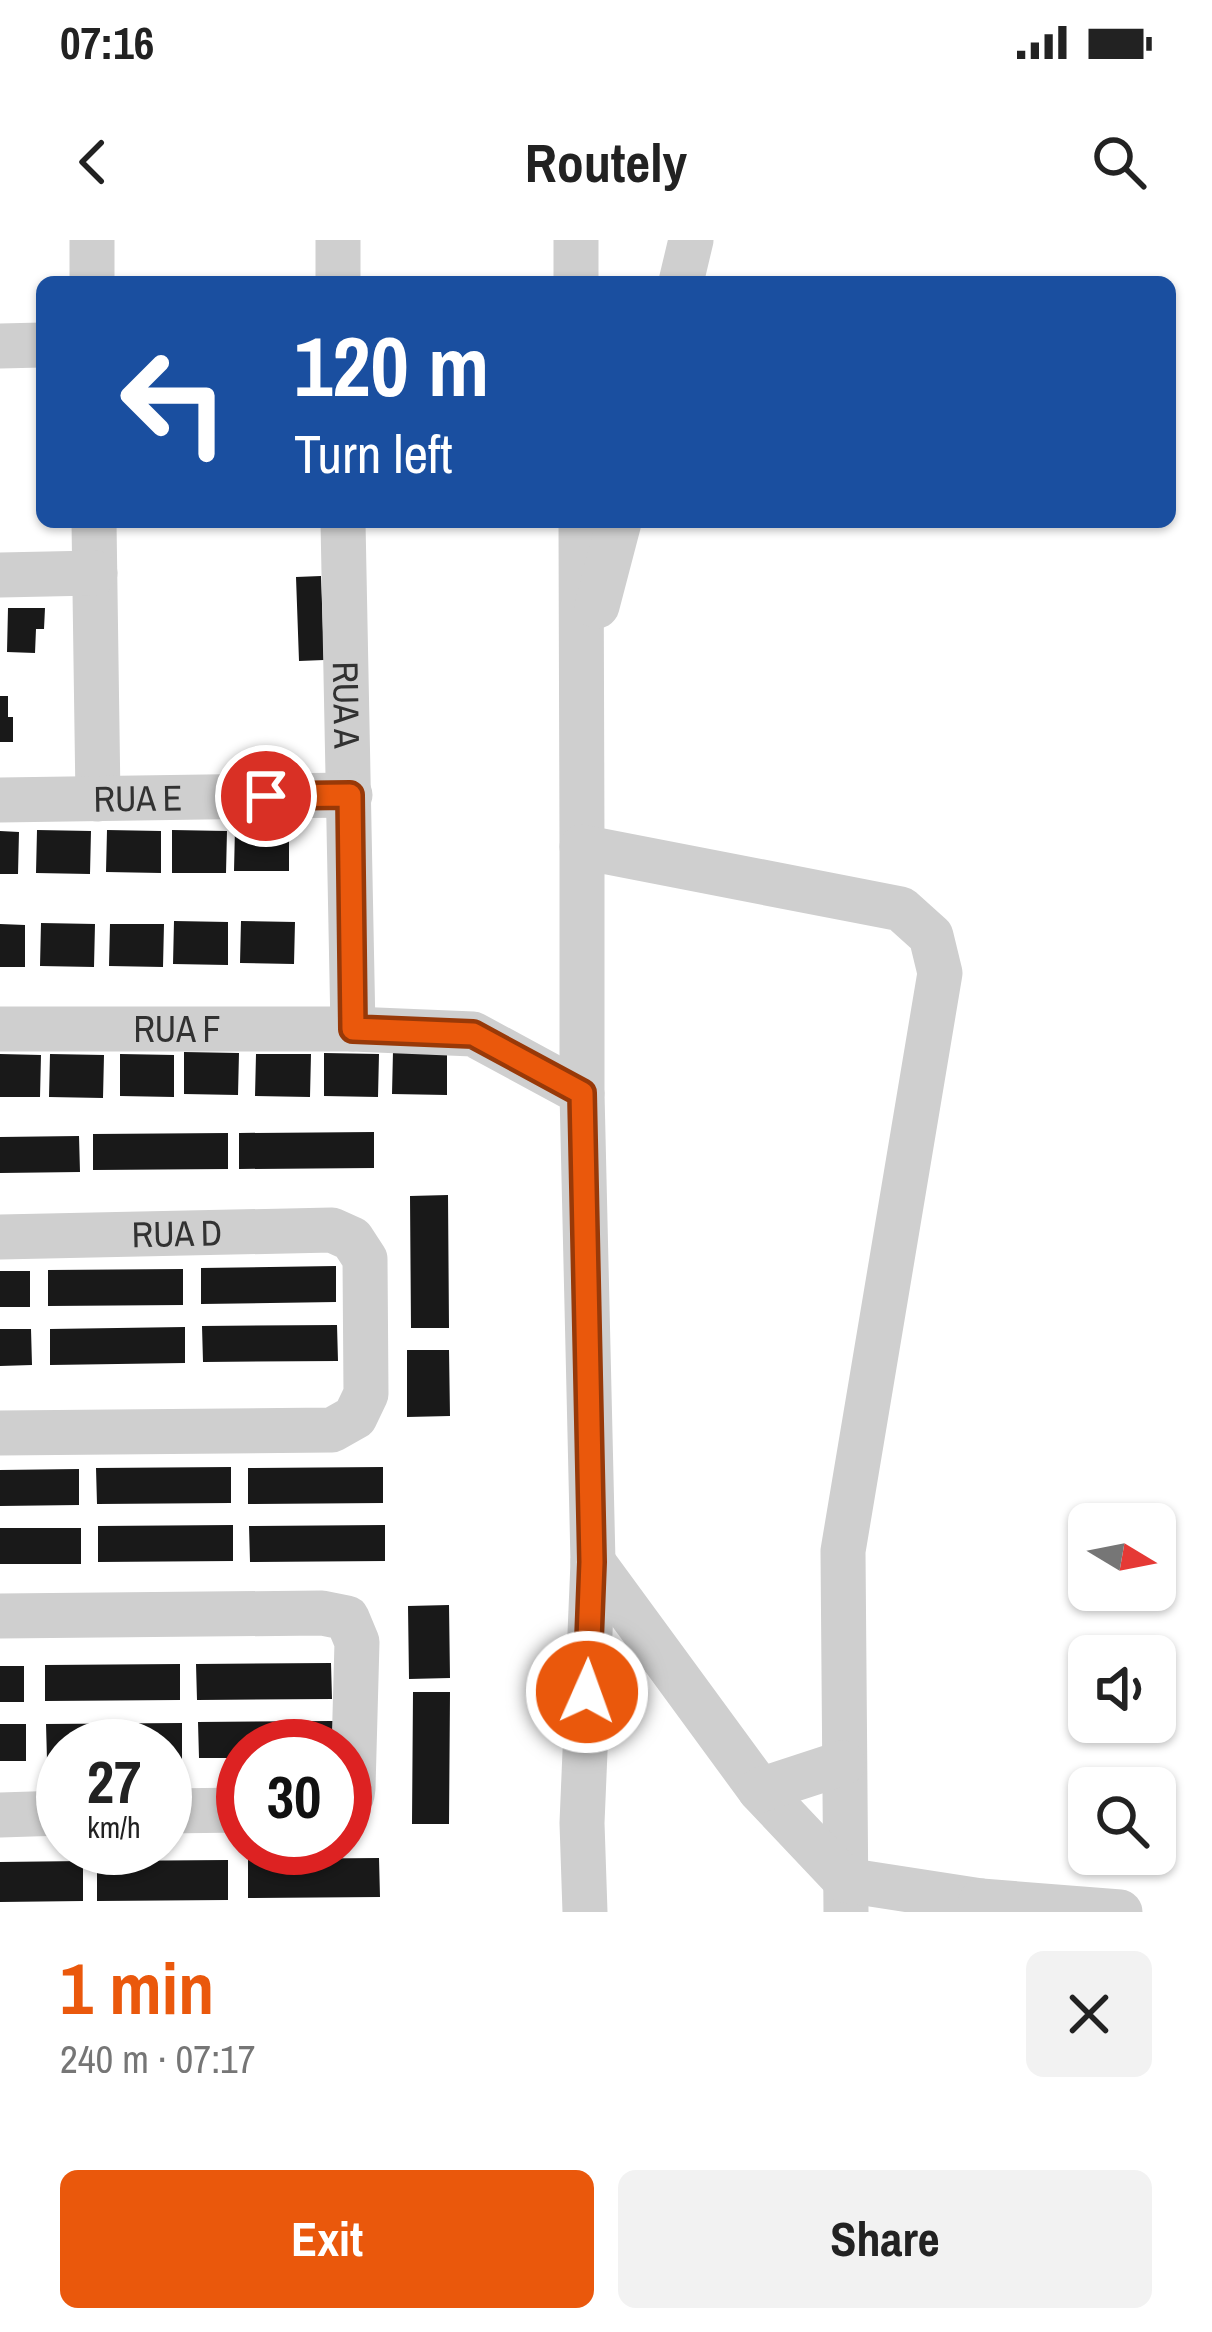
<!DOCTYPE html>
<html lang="en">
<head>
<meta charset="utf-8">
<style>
	:root { --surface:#fff; --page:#f2f2f2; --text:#222; --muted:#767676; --accent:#ea580c }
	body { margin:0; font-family:"Archivo Narrow",sans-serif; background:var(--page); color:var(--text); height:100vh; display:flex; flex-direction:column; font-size:45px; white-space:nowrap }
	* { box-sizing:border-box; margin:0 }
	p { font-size:39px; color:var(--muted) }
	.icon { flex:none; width:66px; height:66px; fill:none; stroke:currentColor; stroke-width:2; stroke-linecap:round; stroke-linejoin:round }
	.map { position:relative; height:1672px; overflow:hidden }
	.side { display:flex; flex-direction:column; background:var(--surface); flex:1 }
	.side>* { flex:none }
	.banner { position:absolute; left:36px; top:36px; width:1140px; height:252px; border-radius:18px; box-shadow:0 3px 9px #0004; background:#1a4fa0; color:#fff; overflow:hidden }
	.needle { width:78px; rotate:100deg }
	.buttons { position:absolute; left:1068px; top:1263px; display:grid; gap:24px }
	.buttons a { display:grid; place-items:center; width:108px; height:108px; border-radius:18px; background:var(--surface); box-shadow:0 3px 9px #0004; font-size:60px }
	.speed { position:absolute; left:36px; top:1479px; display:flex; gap:24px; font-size:60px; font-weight:700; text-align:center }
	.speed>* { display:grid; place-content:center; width:156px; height:156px; border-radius:50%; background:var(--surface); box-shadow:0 3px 9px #0004; line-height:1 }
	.speed small { font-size:30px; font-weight:400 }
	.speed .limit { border:18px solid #d22; background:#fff; color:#111 }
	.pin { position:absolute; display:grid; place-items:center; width:102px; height:102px; color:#fff; margin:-51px; border:6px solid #fff; border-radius:50%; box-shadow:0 3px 12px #0007 }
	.me { position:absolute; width:132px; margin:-66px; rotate:2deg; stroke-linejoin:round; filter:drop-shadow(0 0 9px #0008) }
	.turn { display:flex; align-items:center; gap:42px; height:252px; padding:0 60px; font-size:54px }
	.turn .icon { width:156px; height:156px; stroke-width:2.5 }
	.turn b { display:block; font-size:84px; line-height:102px }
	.round { display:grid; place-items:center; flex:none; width:126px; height:126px; border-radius:18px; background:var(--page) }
	.headline { display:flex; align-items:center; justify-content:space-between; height:204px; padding:0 60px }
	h1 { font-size:72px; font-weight:700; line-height:90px; color:var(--accent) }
	.primary-button { display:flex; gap:24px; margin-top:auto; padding:24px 60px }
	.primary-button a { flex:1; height:138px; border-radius:18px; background:var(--accent); color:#fff; font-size:48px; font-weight:700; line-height:138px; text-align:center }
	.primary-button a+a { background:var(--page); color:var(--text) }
	.status { display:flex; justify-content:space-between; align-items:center; height:84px; padding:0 60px; background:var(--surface); direction:ltr }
	.status svg { height:33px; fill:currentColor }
	header { display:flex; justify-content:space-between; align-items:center; height:156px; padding:0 60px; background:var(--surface); font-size:54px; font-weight:700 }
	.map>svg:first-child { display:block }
	.building { fill:#191919 }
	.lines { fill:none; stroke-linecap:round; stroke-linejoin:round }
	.minor { stroke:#cfcfcf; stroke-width:45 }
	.route-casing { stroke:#983908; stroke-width:30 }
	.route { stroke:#ea580c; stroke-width:21 }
	.labels { text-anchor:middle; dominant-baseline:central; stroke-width:12; stroke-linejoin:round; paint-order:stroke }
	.street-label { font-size:36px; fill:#323232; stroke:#fff }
</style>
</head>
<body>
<div class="status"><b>07:16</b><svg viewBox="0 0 49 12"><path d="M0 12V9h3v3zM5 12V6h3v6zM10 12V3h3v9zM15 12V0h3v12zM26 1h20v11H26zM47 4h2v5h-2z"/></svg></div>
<header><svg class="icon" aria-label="back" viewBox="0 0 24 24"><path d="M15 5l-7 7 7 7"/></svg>Routely<svg class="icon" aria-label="search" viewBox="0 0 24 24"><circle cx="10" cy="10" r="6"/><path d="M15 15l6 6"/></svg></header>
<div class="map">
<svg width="1212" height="1672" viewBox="0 0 1212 1672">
	<rect width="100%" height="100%" fill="#fff"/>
	<path class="building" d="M321 336 324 420 299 421 296 337Z
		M8 368H45L44 389H36L35 413 7 412Z
		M0 456H8V477H13V502H0Z
		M235 588 289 589V631H234Z
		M37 590 91 591 90 634 36 633Z
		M107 590 161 591V633L106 632Z
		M172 590 227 591 226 633H172Z
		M0 591 19 592 18 634H0Z
		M174 681 228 682V725L173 724Z
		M241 681 295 682 294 724 240 723Z
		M41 683 95 684 94 727 40 726Z
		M0 684 25 685V727H0Z
		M110 684H164L163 727 109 726Z
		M393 811 447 812V855L392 854Z
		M184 812 239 813 238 855 184 854Z
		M324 813 379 814 378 857 324 856Z
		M0 814 41 815 40 857H0Z
		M50 814 104 815 103 858 49 857Z
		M120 814 174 815V857L120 856Z
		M256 814H311L310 857 255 856Z
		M374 892V928L239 929V893Z
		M228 893V929L93 930V894Z
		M79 896 80 932 0 933V897Z
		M448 955 449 1088H411L410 956Z
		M336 1026V1062L201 1064V1028Z
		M183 1029V1065L48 1066V1030Z
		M0 1031H30V1067H0Z
		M337 1085 338 1121 203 1122 202 1086Z
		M185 1087V1123L50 1125V1089Z
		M0 1089H31L32 1125 0 1126Z
		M407 1110H449L450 1176 407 1177Z
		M231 1227V1263L97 1264 96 1228Z
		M383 1227V1263L248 1264V1228Z
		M79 1229V1265L0 1266V1230Z
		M233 1285V1321L98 1322V1286Z
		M385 1285V1321L250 1322 249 1286Z
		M0 1288H81V1324H0Z
		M449 1365 450 1438 409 1439 408 1366Z
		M331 1423 332 1459 197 1460 196 1424Z
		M180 1424V1460L45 1461V1425Z
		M0 1426H24V1462H0Z
		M413 1452H450L449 1584H412Z
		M333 1481 334 1506H243V1518H199L198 1482Z
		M182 1483V1519H165V1506H63V1520H47L46 1484Z
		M0 1484H26V1521H0Z
		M379 1618 380 1657 248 1658V1619Z
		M228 1620V1660L97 1661V1621Z
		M83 1621V1661L0 1662V1622Z"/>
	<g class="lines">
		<g class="minor">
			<path d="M92 0V42"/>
			<path d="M338 0V42"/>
			<path d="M576 0V42"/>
			<path d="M681 42 691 0"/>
			<path d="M0 106 42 105"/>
			<path d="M94 282 98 559"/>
			<path id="s1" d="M343 282 353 789"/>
			<path d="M581 282 582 607"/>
			<path d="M0 335 95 333"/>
			<path d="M597 366 619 282"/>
			<path id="s2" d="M0 560 350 555"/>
			<path id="s3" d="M0 789H353L473 794 582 853 593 1322 582 1583 585 1672"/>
			<path d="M582 853V607L901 669 931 696 940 733 843 1311 846 1672"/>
			<path id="s4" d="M0 997 332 990 352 999 365 1019 366 1154 355 1177 332 1190 0 1193"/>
			<path d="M593 1322 760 1550 845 1640 981 1661"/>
			<path d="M0 1376 322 1373 347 1378 357 1402 353 1548 352 1555 345 1564"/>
			<path d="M760 1550 843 1523"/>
			<path d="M165 1571 243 1570"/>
			<path d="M0 1575 63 1573"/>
			<path d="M980 1672 981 1661 1120 1672"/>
		</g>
	</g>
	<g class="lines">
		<defs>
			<path id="route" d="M266 556 350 555 353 789 473 794 582 853 592 1322 587 1452"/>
		</defs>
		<use href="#route" class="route-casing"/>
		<use href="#route" class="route"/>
	</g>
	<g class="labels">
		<g class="street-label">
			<text stroke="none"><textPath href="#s1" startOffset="183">RUA A</textPath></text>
			<text stroke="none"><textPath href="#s2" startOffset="138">RUA E</textPath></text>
			<text stroke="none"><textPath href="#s3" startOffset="177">RUA F</textPath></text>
			<text stroke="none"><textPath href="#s4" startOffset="177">RUA D</textPath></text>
		</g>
	</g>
</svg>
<div class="buttons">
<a><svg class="needle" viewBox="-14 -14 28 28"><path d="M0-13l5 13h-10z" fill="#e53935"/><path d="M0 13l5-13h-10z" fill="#767676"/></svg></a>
<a><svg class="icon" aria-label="sound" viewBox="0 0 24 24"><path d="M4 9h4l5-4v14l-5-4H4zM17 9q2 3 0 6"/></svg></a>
<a><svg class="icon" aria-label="search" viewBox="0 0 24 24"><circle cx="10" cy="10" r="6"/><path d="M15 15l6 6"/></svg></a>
</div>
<div class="speed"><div>27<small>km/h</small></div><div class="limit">30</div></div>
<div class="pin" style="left:266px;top:556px;background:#d93025"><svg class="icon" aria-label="arrive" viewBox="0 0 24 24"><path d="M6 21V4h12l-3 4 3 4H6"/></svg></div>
<svg class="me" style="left:587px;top:1452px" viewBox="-20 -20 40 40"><circle r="17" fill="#ea580c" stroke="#fff" stroke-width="3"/><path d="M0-11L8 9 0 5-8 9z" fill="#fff"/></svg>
<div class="banner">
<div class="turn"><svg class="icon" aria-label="left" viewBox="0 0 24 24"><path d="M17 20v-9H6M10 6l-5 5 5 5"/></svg><div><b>120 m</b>Turn left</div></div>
</div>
</div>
<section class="side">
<div class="headline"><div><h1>1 min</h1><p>240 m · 07:17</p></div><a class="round"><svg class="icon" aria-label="close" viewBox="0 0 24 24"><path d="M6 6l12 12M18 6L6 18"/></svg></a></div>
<div class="primary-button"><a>Exit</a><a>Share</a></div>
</section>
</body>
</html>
